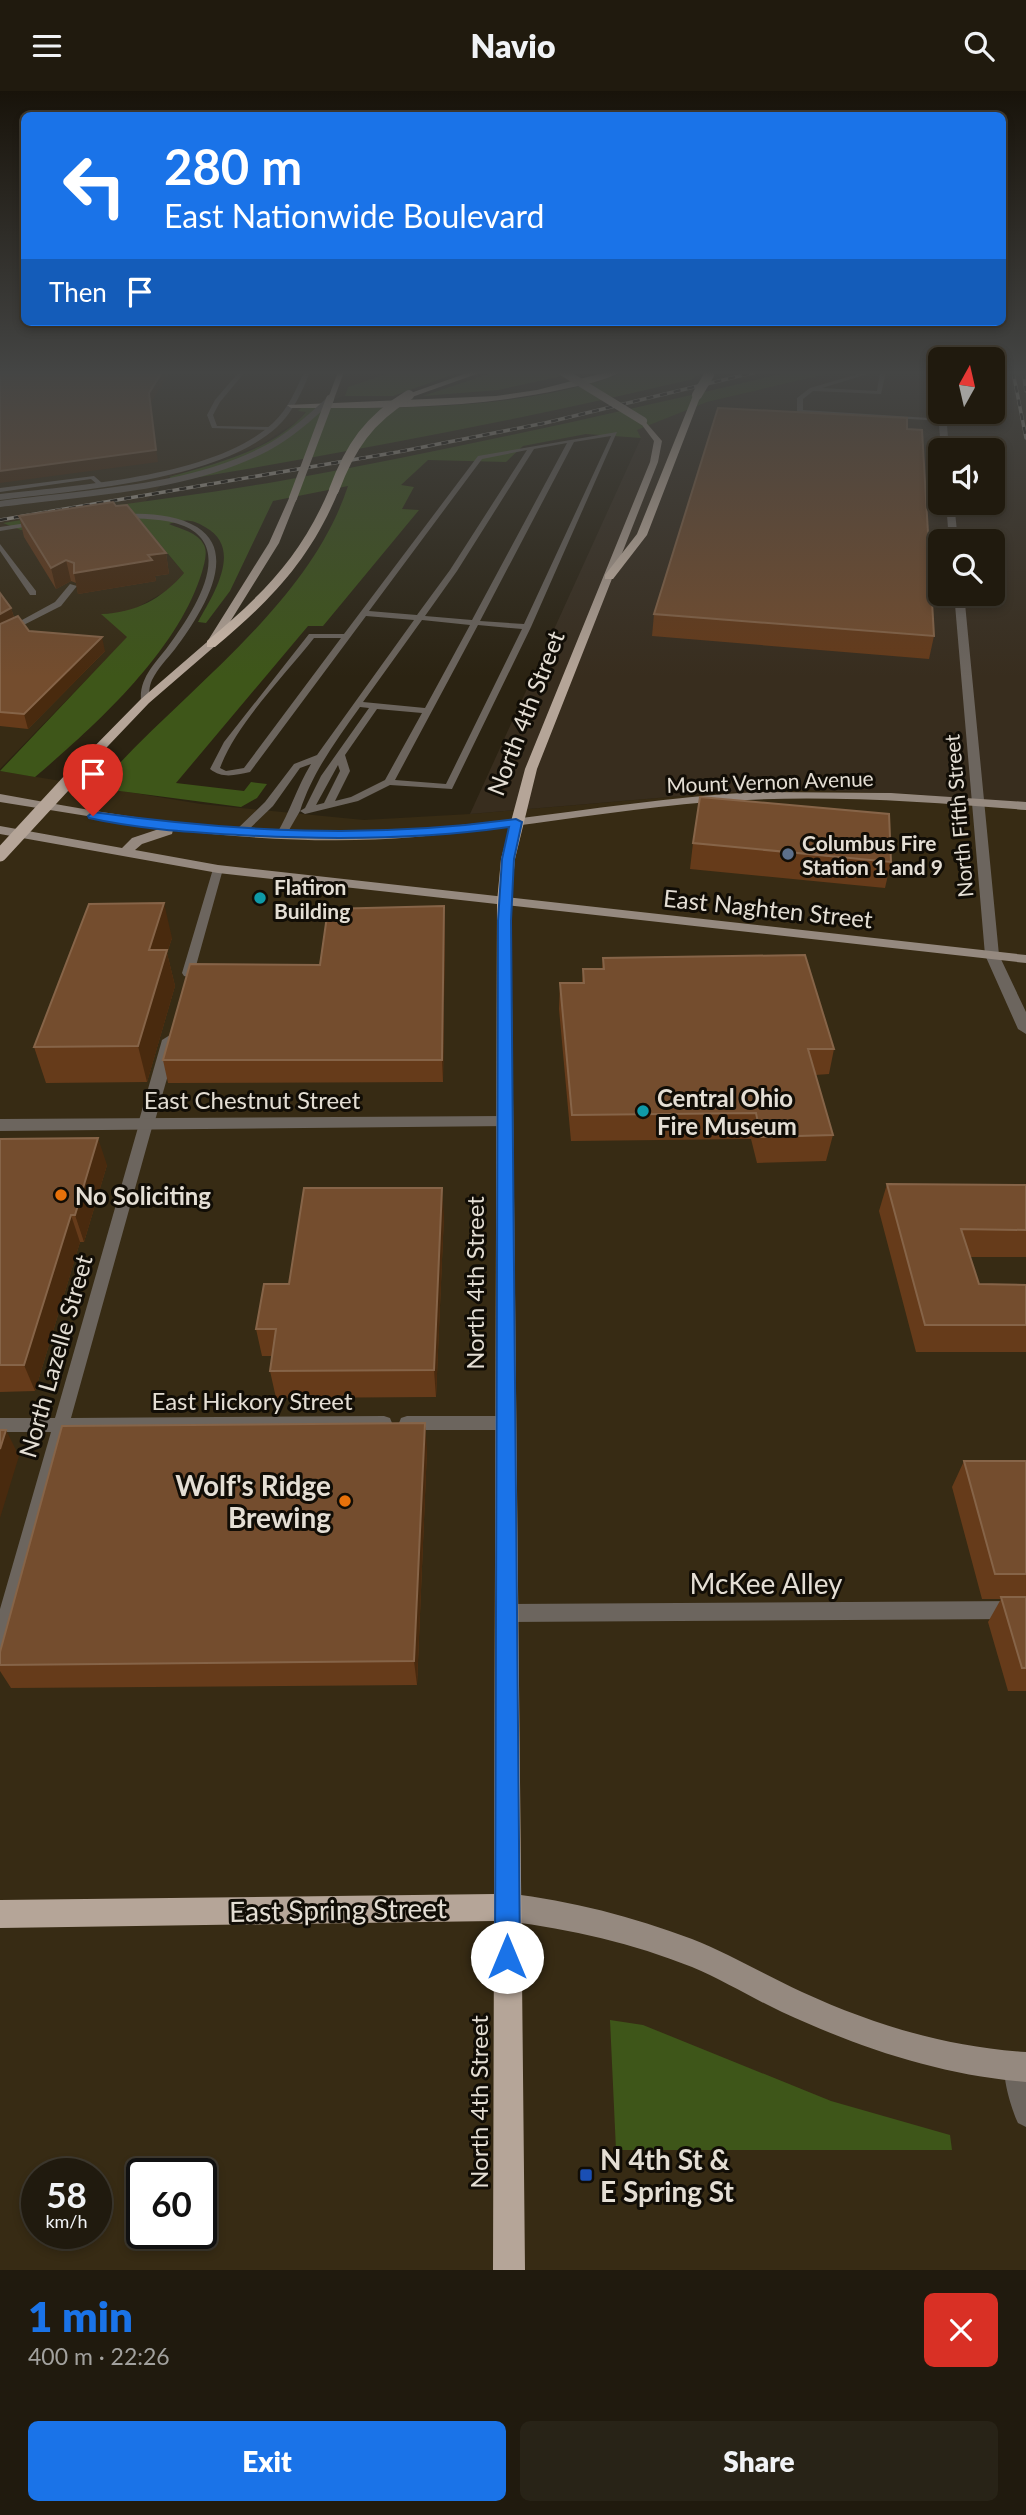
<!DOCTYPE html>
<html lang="en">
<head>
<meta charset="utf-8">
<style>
	:root { --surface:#201a0e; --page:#282317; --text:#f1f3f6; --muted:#a2a19e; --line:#3d382e; --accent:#1a73e8 }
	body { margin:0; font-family:Lato,sans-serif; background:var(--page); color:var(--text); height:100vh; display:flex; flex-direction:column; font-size:26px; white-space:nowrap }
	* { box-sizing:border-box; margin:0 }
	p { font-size:23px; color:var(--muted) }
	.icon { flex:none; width:38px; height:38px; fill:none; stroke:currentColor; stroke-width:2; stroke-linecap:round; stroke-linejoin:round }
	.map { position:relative; height:2179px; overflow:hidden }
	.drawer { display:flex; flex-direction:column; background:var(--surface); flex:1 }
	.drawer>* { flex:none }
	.hud { position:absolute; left:21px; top:21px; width:985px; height:214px; border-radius:10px; box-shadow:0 4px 10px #0003,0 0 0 2px var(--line); background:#1a73e8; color:#fff; overflow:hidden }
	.needle { width:46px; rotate:8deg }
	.controls { position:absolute; left:928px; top:256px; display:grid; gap:14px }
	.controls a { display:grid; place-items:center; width:77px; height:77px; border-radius:10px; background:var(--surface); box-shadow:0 4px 10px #0003,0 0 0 2px var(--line); font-size:35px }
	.speed { position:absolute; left:21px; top:2067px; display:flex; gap:14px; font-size:35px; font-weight:700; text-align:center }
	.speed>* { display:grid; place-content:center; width:91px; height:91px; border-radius:50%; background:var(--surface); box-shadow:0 4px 10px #0003,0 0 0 2px var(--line); line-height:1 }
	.speed small { font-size:18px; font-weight:400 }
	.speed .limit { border:4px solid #111; border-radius:10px; background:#fff; color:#111 }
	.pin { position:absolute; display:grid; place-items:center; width:60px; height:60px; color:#fff; margin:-72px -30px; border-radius:50% 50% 50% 0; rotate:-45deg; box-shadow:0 0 7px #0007 }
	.pin .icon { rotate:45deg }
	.me { position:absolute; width:77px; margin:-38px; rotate:0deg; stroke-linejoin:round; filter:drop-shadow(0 0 5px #0008) }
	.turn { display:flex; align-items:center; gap:24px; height:147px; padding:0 28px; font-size:32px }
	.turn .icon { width:91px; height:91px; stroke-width:2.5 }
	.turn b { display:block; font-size:49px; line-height:60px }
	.then { display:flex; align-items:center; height:66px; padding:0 28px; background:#0003; gap:14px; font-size:26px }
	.round { display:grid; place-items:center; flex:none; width:74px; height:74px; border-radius:10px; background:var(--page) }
	.headline { display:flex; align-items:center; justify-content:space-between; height:119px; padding:0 28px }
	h1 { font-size:42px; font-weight:800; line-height:52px; color:var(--accent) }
	.action { display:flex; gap:14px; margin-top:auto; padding:14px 28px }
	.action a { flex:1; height:80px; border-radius:10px; background:var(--accent); color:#fff; font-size:28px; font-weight:800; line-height:80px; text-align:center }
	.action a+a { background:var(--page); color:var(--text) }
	header { display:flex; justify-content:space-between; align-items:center; height:91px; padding:0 28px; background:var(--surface); font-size:32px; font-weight:800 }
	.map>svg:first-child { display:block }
	.built { fill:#372b14; fill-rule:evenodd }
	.industrial { fill:#382d1e; fill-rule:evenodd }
	.green { fill:#3e5619 }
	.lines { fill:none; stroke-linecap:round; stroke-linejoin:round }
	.service { fill:#6c655e; fill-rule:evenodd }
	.pedestrian { fill:#6c655e; fill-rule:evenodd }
	.minor { fill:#6c655e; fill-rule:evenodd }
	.tertiary { fill:#6c655e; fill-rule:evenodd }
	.secondary { fill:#95897f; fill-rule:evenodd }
	.primary { fill:#b5a598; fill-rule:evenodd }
	.motorway { fill:#d2bfaf; fill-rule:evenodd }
	.rail-casing { stroke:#b1aa9e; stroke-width:3.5 }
	.rail { stroke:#110d06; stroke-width:2.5; stroke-dasharray:7; stroke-linecap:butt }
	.service-bridge { stroke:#6c655e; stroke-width:6 }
	.primary-bridge-far1 { stroke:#b5a598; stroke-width:8 }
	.primary-bridge { stroke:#b5a598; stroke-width:13 }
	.motorway-bridge { stroke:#d2bfaf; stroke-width:10 }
	.wall { fill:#663b1a }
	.shaded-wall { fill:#492a0e }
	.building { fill:#744d2e; stroke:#866448; stroke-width:2 }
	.route { fill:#1a73e8; stroke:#114b97; stroke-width:2 }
	.service-dot { fill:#5c6f8a; stroke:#110d06; stroke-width:2.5 }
	.culture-dot { fill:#0f9aa8; stroke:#110d06; stroke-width:2.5 }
	.food-dot { fill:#e8710a; stroke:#110d06; stroke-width:2.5 }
	.transit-dot { fill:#1a4fb4; stroke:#110d06; stroke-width:2.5 }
	.labels { text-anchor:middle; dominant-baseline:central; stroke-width:6; stroke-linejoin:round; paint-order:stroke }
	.far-street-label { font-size:21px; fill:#e4ded4; stroke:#110d06 }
	.far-poi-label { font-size:21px; font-weight:bold; fill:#e4ded4; stroke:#110d06; text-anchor:start }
	.street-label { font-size:24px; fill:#e4ded4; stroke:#110d06 }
	.poi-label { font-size:24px; font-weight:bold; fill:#e4ded4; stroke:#110d06; text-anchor:start }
	.near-poi-label { font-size:28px; font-weight:bold; fill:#e4ded4; stroke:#110d06; text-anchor:end }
	.near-street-label { font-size:28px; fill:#e4ded4; stroke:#110d06 }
</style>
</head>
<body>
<header><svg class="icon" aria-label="menu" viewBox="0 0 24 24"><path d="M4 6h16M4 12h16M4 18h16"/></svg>Navio<svg class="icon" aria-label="search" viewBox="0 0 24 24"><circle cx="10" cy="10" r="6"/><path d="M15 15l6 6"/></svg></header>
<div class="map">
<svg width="1026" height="2179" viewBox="0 0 1026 2179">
	<rect width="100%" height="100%" fill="#2b2312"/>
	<path class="built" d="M0 281H392L349 296 345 305 301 317 306 320 298 330 259 355 169 386 134 422 184 482 170 498 127 522 102 523 128 546 0 678Z
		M0 680 201 713 364 729 470 723 716 702 809 699 913 703 1026 714V2179H0ZM37 2082H96V2142H37ZM142 2082H201V2142H142Z"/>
	<path class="industrial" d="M835 281H940V320H992V281H1026V714L913 703 809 699 716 702 470 723 641 347 636 339 707 311ZM940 359H992V411H940ZM940 450H992V502H940Z"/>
	<path class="green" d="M392 281H460L393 305H345L348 296Z
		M494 281H581L498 299 423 305Z
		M627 281H701L693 288C521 329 350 361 176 390L169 386C216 372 273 360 306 321L298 320 301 317C410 317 522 319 627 281Z
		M789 281H835L707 311 637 339 641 347 586 343 523 355 506 371 428 369 401 394 414 396 402 418 419 419 323 535H308L176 692 244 700 251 691 267 693 257 707 241 716 97 697C180 601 308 517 348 395L273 410 230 500 206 532 198 531C213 504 244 457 205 436 192 428 183 428 169 433 180 438 198 441 204 454 208 462 204 473 202 481 178 560 96 634 35 686L0 680 127 546 101 523C135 522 162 508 184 482L134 422 21 439 3 432C95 416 188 406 280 390 451 359 620 321 789 281Z
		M610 1929 643 1934 831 2010 950 2044 952 2059H616Z"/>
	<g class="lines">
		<path class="service" d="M239 281H245L220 311 213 324 217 335 271 336 273 339 212 337 207 324 215 309Z
			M865 281H874L822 297 877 300 880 281H886L881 303 813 300 803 308V319L945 328 942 330 797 321V307L810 297Z
			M925 281H932L939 287 940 315 937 313 933 288Z
			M617 341 531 536 452 698 390 694 358 710 305 723 300 720 285 746H277L276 744C290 721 297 696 311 673L300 677 273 715 243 744H235V740L265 711 294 673 317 664 414 529 366 525 250 681C235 684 223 688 210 678L224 651 309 543H344L478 365ZM611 345 524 533 480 530 574 351ZM567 352 472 529 425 525 457 480 534 358ZM527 359 450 479 417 524 369 520 482 368ZM422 529 470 534 425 617 363 611ZM478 534 522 538 446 693 395 689ZM314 547H341L244 677 226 680 220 677C236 633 285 584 314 547ZM360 616 369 617 321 685 305 717 300 720C313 680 336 650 360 616ZM377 618 422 622 385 689 351 706 335 710 350 680 345 664ZM338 674 340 680 324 712 316 714Z
			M94 385 102 392V394H98L91 388 0 401V397Z
			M118 424C142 421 175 423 197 436 242 464 197 528 175 558 167 568 158 577 152 589 149 596 149 602 149 610L145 613 141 610C139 586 156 572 169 554 191 524 237 457 184 435 165 427 141 428 120 427Z
			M40 430 42 433 0 440V436Z
			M0 453 36 500V504H30L0 460Z
			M70 493 77 495 61 515 0 546V541L55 511Z
			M218 775 223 778 194 882 188 886 184 885 182 882 213 778Z
			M146 1028 153 1033 71 1327 384 1325 390 1327 392 1332 390 1337 384 1339 68 1341 9 1551 7 1557 0 1560V1518L51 1341H0V1327H55L139 1033Z
			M407 1325H505L511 1327 513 1332 511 1337 505 1339H407L401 1337 399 1332 401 1327Z
			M1026 1510V1528L506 1531 499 1528 497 1522 499 1516 506 1513Z
			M1014 1963 1022 1967 1026 1976V2036L1018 2032C1011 2017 1000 1981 1006 1967Z"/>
		<path class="pedestrian" d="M170 944 178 949 154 1033 152 1037H140L138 1033 162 949Z"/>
		<path class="minor" d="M304 281H310C302 301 293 321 277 336 218 390 78 399 0 409V403C77 394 215 386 273 332 288 318 296 299 304 281Z
			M943 332 947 334 949 359H941L939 334Z
			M946 411H954L958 450H949Z
			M954 502H964L999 864 1026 921V943L1018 938 985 864Z"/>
		<path class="tertiary" d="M504 1025 512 1031 510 1035 0 1040V1028Z"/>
		<path class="secondary" d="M757 701 891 702 1026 711V719C921 710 815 703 709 711 611 719 514 738 415 746 334 753 253 748 173 739L172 743 142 753 135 759 218 774 1026 864V872L218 782 0 743V735L122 757 132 747 162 737 0 711V703C123 726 248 747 373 741 501 735 628 708 757 701Z
			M507 1802C571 1810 632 1825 692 1848 730 1863 765 1884 802 1901 874 1934 947 1956 1026 1961V1991C940 1984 860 1957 782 1921 752 1907 723 1889 692 1876 633 1852 570 1838 507 1830L497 1826 493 1816 497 1806Z"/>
		<path class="primary" d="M338 281H344L334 308 327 310Z
			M643 328 662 350 658 371 537 678 515 768 511 811 525 2179H493L494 1830 0 1837V1809L494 1803 497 811 501 768 525 678 650 371 654 350 639 330Z
			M290 405 297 407 279 452 215 555 149 612 88 676H80V670L141 608 207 551 269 452Z"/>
		<path class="motorway" d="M470 281H482L412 306 405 304Z
			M607 281H620C605 290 582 294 564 298 474 318 383 317 291 317L287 314 496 305 537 299Z
			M694 302 701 304 647 444 613 488H605V484L637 443Z
			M334 396 339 399C310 469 272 508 215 556H207V550C262 504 300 467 329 399Z"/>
		<defs>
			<path id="rail" d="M1013 281 1026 347
				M1023 281 1026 300
				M0 429 398 361 545 332 756 281"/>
		</defs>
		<use href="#rail" class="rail-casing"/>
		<use href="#rail" class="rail"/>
		<path class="service-bridge" d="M0 413C87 401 187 399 267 357 290 345 311 326 330 308"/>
		<path class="primary-bridge-far1" d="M563 281 643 330
			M293 407 330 308"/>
		<path class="primary-bridge" d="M0 764 84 673"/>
		<path class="motorway-bridge" d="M697 304 709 284
			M334 399C350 356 369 328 409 304"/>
	</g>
	<path class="wall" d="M116 415 166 462 169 483 155 485 156 490 78 503 76 492 71 490 56 498 24 446 19 425Z
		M0 502 11 517 14 526 29 540 105 560 28 638 0 635Z
		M654 523 934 545 929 568 652 545Z
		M693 752 891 771 885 797 690 778Z
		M445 837 443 991 168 992 163 969 320 874Z
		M172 847 167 862 175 895 147 991 46 992 34 956Z
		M603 867 834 958 829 983 815 984 833 1044 826 1070 757 1072 751 1048 571 1050 559 918 560 892H582L583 878H602Z
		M0 1048 107 1074 84 1151H80L35 1300 0 1301Z
		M887 1093 1026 1094V1166H970L979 1193 1026 1194V1261H916L879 1120Z
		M444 1124 436 1306 276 1307 270 1280 272 1265H262L256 1238 289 1193Z
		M427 1358 417 1594 11 1597 0 1580V1561Z
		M964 1370H1026V1600H1008L988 1531 1001 1508H982L952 1396Z"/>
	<path class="shaded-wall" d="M162 281H170L150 313 158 371 0 392V380L149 302Z
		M166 462 169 483 155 485 156 490 78 503 74 482Z
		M66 469 71 490 56 498 51 477Z
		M11 517 15 530 0 538V523Z
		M102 546 105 560 28 638 24 623Z
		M164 812 172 847 167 862 175 895 147 991 138 955 149 859Z
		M444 815 445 837 443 991 442 969Z
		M98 1047 107 1074 84 1151 75 1124Z
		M442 1097 444 1124 436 1306 434 1279Z
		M71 1124 80 1151 35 1300 24 1274Z
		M425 1332 427 1358 417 1594 414 1570Z
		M6 1339 19 1365 0 1427V1358Z"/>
	<path class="building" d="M0 281H162L149 302 156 359 0 380Z
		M718 317 907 327V338L922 339 934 545 654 523Z
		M113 411 116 415 127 414 166 462 148 464 152 469 74 482V472L66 469 51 477 19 425Z
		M0 502 11 517 0 523Z
		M18 525 29 540 102 546 24 623 0 621V533Z
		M700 706 889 723 891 771 693 752Z
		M164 812 149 859H167L138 955 34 956 89 813Z
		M444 815 442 969H163L190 873 320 874 328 818Z
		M805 864 834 958H808L833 1044 761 1046 756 1022 572 1024 560 892H584L583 878H604L603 867Z
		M98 1047 75 1124H71L24 1274H0V1048Z
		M887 1093 1026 1094V1139L961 1138 979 1193 1026 1194V1234H925Z
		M304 1097H442L434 1279 270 1280 276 1238H256L264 1193H289Z
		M425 1332 414 1570 0 1574V1561L62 1335Z
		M0 1339H6L0 1358Z
		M964 1370H1026V1483H995Z
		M1001 1506H1026V1577H1022Z"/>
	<linearGradient id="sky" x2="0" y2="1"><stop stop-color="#18130a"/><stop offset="0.48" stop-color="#444544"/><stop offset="1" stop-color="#444544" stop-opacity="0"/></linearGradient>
	<rect width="1026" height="586" fill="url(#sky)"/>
	<path class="route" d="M93 721C235 741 374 748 516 728L522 731 514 768 511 830 520 1866 516 1875 507 1879 498 1875 495 1866 498 830 502 768 509 736C418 749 329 749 238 744 189 741 138 738 89 727L88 725Z"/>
	<circle class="service-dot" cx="788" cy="763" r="7"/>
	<g class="culture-dot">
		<circle cx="260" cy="807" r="7"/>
		<circle cx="643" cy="1020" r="7"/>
	</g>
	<g class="food-dot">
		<circle cx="61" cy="1104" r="7"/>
		<circle cx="345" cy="1410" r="7"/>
	</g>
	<rect class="transit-dot" x="579" y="2077" width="14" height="14" rx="3.5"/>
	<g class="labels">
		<g class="far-street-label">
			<text transform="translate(770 690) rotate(-2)">Mount Vernon Avenue</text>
			<text transform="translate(958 725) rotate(-95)">North Fifth Street</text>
		</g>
		<g class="far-poi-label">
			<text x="802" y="751">Columbus Fire<tspan x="802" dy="24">Station 1 and 9</tspan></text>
			<text x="274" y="795">Flatiron<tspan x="274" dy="24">Building</tspan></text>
		</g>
		<g class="street-label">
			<text transform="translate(525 622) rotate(-69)">North 4th Street</text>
			<text transform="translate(768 817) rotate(6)">East Naghten Street</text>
			<text x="252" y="1008">East Chestnut Street</text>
			<text transform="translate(474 1192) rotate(-90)">North 4th Street</text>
			<text transform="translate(55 1265) rotate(-74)">North Lazelle Street</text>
			<text x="252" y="1309">East Hickory Street</text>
			<text transform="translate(478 2011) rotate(-90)">North 4th Street</text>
		</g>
		<g class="poi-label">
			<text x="657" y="1006">Central Ohio<tspan x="657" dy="28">Fire Museum</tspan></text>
			<text x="75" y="1104">No Soliciting</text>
		</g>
		<g class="near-poi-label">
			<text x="331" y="1394">Wolf's Ridge<tspan x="331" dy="32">Brewing</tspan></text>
			<text x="600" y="2068" text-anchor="start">N 4th St &amp;<tspan x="600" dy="32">E Spring St</tspan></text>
		</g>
		<g class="near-street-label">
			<text x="766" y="1492">McKee Alley</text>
			<text transform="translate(338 1818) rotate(-1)">East Spring Street</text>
		</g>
	</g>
</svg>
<div class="controls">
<a><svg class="needle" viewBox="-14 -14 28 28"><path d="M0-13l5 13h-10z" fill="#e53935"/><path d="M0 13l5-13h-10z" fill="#a2a19e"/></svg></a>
<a><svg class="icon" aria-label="sound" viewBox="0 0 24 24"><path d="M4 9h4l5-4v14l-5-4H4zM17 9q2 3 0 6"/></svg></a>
<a><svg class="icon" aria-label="search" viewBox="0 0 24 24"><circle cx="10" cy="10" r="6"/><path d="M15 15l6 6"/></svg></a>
</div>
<div class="speed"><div>58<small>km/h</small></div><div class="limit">60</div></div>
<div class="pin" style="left:93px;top:725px;background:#d93025"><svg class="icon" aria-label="arrive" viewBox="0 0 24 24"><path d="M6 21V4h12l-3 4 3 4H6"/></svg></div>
<svg class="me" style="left:507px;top:1866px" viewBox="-20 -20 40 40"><circle r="19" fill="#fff"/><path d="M0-13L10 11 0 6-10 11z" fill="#1a73e8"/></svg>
<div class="hud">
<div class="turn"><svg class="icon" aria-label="left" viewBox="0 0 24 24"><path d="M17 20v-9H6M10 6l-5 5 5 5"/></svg><div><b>280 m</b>East Nationwide Boulevard</div></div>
<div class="then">Then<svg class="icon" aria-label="arrive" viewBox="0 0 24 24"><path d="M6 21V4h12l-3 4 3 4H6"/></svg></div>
</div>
</div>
<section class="drawer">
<div class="headline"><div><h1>1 min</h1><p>400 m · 22:26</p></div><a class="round" style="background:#d93025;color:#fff"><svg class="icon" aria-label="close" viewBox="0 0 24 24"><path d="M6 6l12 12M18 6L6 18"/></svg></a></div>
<div class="action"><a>Exit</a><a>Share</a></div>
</section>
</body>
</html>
